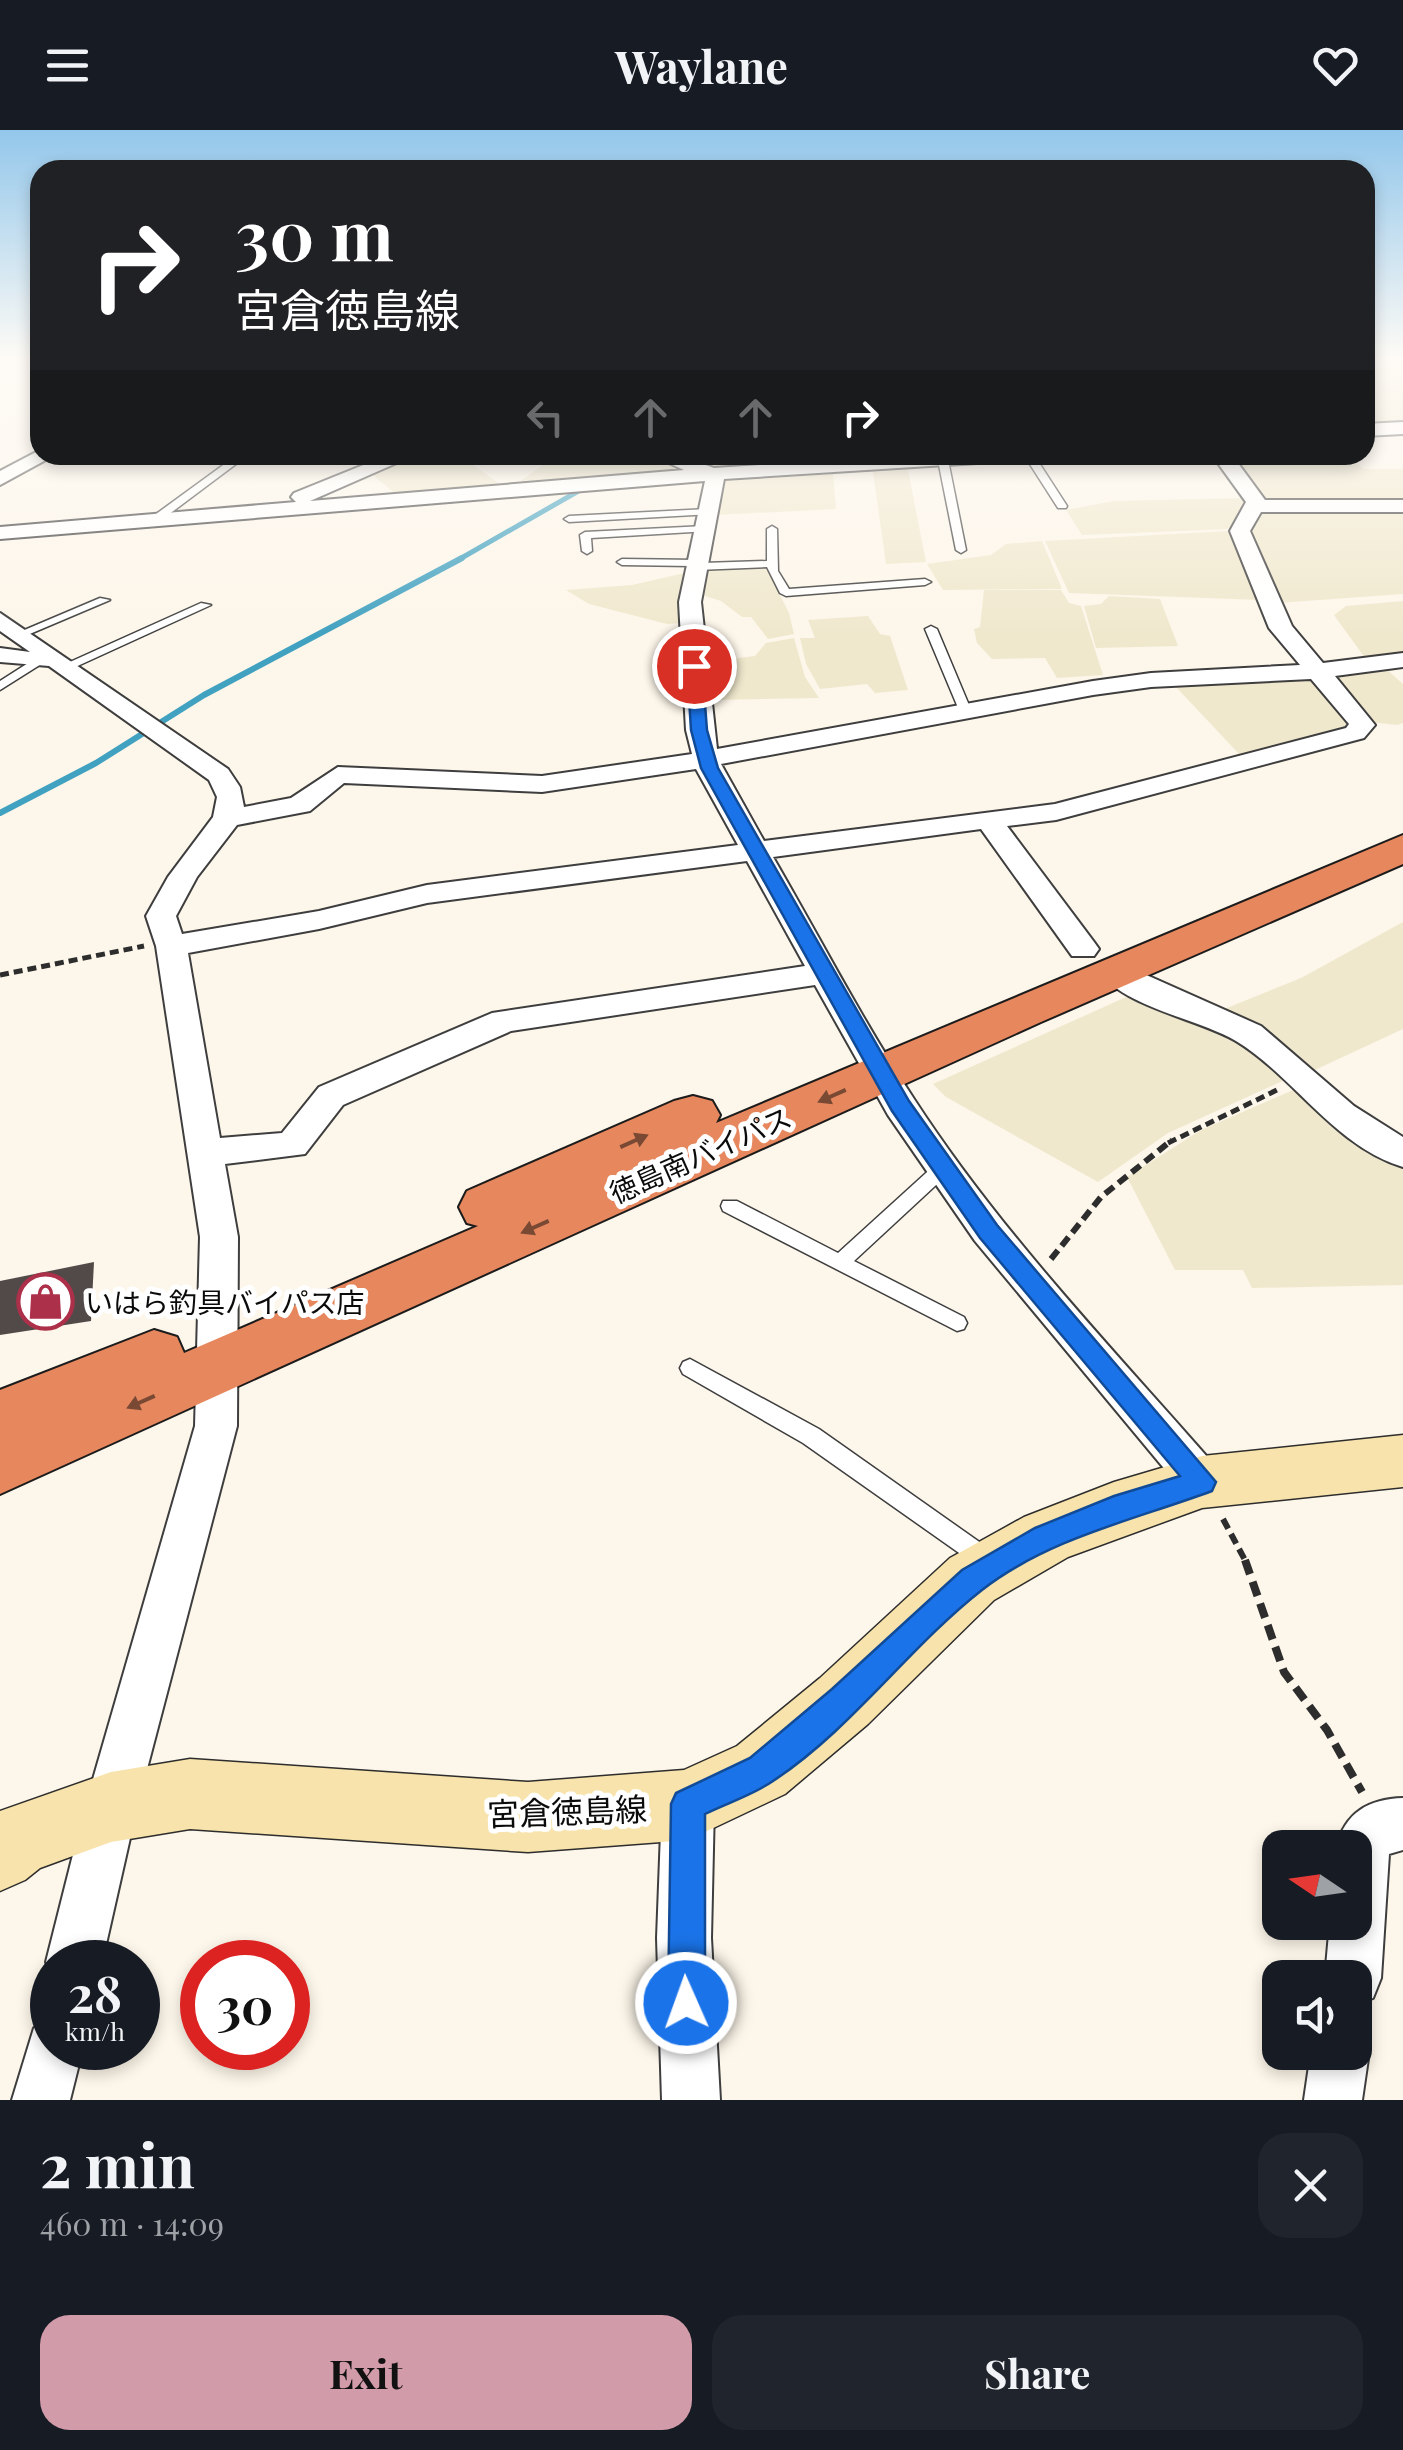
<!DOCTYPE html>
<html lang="en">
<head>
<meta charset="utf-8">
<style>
	:root { --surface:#171b24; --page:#20242c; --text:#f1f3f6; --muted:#9ea1a6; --accent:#d29ba9 }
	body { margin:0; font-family:"Playfair Display","Noto Sans JP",serif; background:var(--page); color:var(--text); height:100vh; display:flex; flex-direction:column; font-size:38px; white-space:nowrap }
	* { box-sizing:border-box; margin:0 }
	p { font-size:32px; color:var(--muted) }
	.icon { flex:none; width:55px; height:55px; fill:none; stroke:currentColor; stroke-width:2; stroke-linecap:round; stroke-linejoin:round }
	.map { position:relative; height:1970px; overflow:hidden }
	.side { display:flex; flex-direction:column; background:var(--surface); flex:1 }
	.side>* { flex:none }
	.hud { position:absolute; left:30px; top:30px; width:1345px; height:305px; border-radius:30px; box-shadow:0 5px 15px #0003; background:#202124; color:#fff; overflow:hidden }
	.needle { width:65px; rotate:283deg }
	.fabs { position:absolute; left:1262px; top:1700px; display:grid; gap:20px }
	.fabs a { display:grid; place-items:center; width:110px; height:110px; border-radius:20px; background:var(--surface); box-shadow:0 5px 15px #0003; font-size:50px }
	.speed { position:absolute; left:30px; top:1810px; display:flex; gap:20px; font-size:50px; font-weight:700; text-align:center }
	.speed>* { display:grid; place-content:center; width:130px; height:130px; border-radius:50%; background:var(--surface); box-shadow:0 5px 15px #0003; line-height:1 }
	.speed small { font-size:25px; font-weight:400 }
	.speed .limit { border:15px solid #d22; background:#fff; color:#111 }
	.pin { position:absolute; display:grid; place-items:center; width:85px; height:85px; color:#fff; margin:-42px; border:5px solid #fff; border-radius:50%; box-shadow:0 2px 10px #0007 }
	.me { position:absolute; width:110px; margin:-55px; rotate:358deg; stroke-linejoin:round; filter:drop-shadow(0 0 8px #0008) }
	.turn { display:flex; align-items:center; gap:35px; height:210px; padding:0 40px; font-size:45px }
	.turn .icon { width:130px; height:130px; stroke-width:2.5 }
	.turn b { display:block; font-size:70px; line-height:85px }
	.lanes { display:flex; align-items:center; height:95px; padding:0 40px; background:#0003; justify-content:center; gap:50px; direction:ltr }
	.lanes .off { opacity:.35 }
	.round { display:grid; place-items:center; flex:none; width:105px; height:105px; border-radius:30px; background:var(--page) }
	.head { display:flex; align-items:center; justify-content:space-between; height:170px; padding:0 40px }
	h1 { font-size:60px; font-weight:700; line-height:75px }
	.action { display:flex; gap:20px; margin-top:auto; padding:20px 40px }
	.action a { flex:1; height:115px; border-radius:30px; background:var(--accent); color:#111; font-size:40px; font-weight:700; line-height:115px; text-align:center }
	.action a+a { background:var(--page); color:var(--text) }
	header { display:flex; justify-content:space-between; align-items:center; height:130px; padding:0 40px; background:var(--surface); font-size:45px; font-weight:700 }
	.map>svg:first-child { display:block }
	.farmland { fill:#f0e8cd }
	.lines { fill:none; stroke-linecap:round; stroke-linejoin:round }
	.stream-far1 { stroke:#41a1c0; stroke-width:5 }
	.stream { stroke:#41a1c0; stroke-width:6 }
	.building { fill:#524a48 }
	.lane-casing { stroke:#3e3e3e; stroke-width:3 }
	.street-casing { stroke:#3e3e3e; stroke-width:4 }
	.secondary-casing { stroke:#2d2d2d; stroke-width:3 }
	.highway-casing { stroke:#1c1c1c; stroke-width:4 }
	.path-far2 { stroke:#2d2d2d; stroke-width:5; stroke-dasharray:9 5; stroke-linecap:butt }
	.path-far1 { stroke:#2d2d2d; stroke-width:6; stroke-dasharray:11 6; stroke-linecap:butt }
	.path { stroke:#2d2d2d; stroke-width:8; stroke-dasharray:15 8; stroke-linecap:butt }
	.lane { fill:#fff; fill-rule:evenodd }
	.street { fill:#fff; fill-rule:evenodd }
	.secondary { fill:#f7e3ab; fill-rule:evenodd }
	.highway { fill:#e7875e; fill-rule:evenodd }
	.oneway { fill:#794934 }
	.route { fill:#1a73e8; stroke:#114b97; stroke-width:2.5 }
	.labels { text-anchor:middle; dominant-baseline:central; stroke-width:10; stroke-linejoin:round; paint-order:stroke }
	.street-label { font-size:28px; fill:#0b0b0b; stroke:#fff }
	.poi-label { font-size:28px; fill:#0b0b0b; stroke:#fff; text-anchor:start }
	.near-street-label { font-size:32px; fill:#0b0b0b; stroke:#fff }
</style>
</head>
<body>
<header><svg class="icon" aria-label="menu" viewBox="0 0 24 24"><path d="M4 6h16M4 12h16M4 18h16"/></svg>Waylane<svg class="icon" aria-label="heart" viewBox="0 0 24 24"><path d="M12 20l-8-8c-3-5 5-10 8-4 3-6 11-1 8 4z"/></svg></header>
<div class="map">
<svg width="1403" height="1970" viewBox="0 0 1403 1970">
	<rect width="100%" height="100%" fill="#fdf6ea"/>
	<path class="farmland" d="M1403 230V294L1371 295 1365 289V231Z
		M415 325H460L502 356 397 365 372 344Z
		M557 325H647L694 340 515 355Z
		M673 325H824L826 330 711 339Z
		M1227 325H1349L1363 339H1403V373H1267Z
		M908 340 926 432 886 434 873 342Z
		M833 344 836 379 715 385 724 351Z
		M1248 368 1234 396 1227 399 1082 405 1066 380 1114 371Z
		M1403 379V464L1278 473 1247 399 1257 385 1270 380Z
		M1229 401 1260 470 1069 463 1045 411Z
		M1042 411 1062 459 943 460 927 434 991 425 1006 414Z
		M763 438 768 441 789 483 794 504 768 509 751 487H742L721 471 702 465 705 441Z
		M689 442 683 493 667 494 589 474 566 460 632 455Z
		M984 460H1061L1069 473 1081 476 1103 545 1057 548 1045 528 992 529 977 513 974 499 980 497Z
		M1109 466 1160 469 1178 516 1096 518 1084 476 1101 474Z
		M1403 471V526L1365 528 1334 485 1346 476Z
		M868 486 880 504 890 506 908 560 875 563 867 554 820 559 806 534 800 508H815L808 490Z
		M794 508 805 547 819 568 712 570 709 546 718 545 716 531 755 526 766 513Z
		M1384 537 1403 554V593L1397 595 1370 592 1328 546Z
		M1312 547 1352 589 1349 598 1239 624 1176 557 1177 553Z
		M1403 792V899L1304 945 1222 880 1301 848Z
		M1135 863 1239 908 1287 949 1168 1003 1098 1052 946 967 933 954Z
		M1298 958 1403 1032V1155L1252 1158 1243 1140H1175L1127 1047 1201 1000Z"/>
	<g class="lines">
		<path class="stream-far1" d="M1002 331 1089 325
			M458 430 582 359"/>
		<path class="stream" d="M0 683 96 633 204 565 462 428"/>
	</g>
	<path class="building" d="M94 1132 91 1191 0 1205V1151Z"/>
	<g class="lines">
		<defs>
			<path id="lane" d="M237 325H248L160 391H152V387Z
				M1024 325H1034L1067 376 1066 378H1058Z
				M943 327 948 330 966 420 961 423 956 420 938 330Z
				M708 379 712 380V384L569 392 564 389 569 386Z
				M705 396 709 397V401L591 408 592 421 587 424 582 421 580 405 585 402Z
				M772 396 777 399 778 441 789 459 925 449 931 452 925 455 786 466 780 463 767 437 697 440 692 436 622 435 617 432 622 429 698 430 703 433 767 431V399Z
				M100 468 110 470 25 506 15 504Z
				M201 473 211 475 71 539 61 536Z
				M931 496 937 499 971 580 969 583 959 580 925 499Z
				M36 528 46 531 0 560V551Z
				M943 1031 949 1033 952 1038 949 1043 854 1131 964 1187 967 1193 964 1199 957 1201 723 1081 721 1076 723 1071H737L838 1123 937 1033Z
				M690 1229 819 1299 995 1423 998 1430 995 1437 987 1441 979 1437 803 1313 683 1244 680 1238 683 1232Z"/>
			<path id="street" d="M1403 292V304L1365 306V294Z
				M38 321 40 325H55L0 355V341Z
				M388 325H415L310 371 684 340 651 325H679L714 338 920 325H1020L1010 331 724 349 701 472 717 619 1093 551 1151 543 1300 535 1269 498 1230 401 1246 372 1212 325H1232L1265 370H1403V382H1261L1250 401 1292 496 1323 533 1403 523V537L1335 546 1375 595 1364 608 1056 690 1007 696 1094 812 1099 819 1094 826H1072L981 699 773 727C820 808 862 890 914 969 1001 1103 1113 1219 1217 1338L1224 1352 1217 1366 1202 1371 1187 1366 975 1111 888 985 815 855 511 901 343 975 305 1024 225 1034 238 1107 237 1296 137 1677 102 1832H52V1847L46 1832 85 1677 195 1296 200 1107 156 816 146 786 168 747 213 687 217 667 209 650 49 536 0 532V518L30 522 0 501V483L228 639 240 657 244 677 291 668 338 637 542 646 692 624 686 600 679 472 705 351 0 409V397L296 372 291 367 294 363ZM1311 549 1349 594 1346 598 1055 674 764 711 721 634 1093 565 1151 557ZM696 639 738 715 427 755 319 781 182 804 176 786 197 747 237 695 310 681 344 653 542 662ZM747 731 805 836 492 883 319 957 282 1003 220 1008 188 823 319 799 427 773Z
				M1115 831 1261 896 1354 976 1403 1007V1037C1334 1016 1295 947 1236 911 1199 889 1123 877 1099 841L1104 834Z
				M688 1649 706 1657 714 1675 711 1808 720 1970H662L657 1808 662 1675 670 1657Z
				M1403 1668V1720L1389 1724 1381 1848 1373 1868 1355 1875V1848H1325L1330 1792H1355V1718H1336C1345 1682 1369 1669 1403 1668Z
				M52 1890V1918H83L70 1970H12L34 1898Z
				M1355 1899 1369 1922 1362 1970H1304L1311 1922H1355Z"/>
			<path id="secondary" d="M1403 1305V1357L1202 1378 1068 1427 994 1470 868 1594 785 1664 688 1710 528 1722 190 1699 111 1712 40 1738 25 1750 0 1761V1681L111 1642 190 1629 528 1652 684 1640 737 1616 820 1548 950 1428 1024 1387 1114 1352 1202 1326Z"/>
			<path id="highway" d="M1403 705V734L1041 892 0 1364V1260L154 1200 177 1207 184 1223 478 1096 467 1093 459 1077 467 1061 674 971 693 966 712 971 720 985 716 993Z"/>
		</defs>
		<use href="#lane" class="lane-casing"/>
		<use href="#street" class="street-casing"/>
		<use href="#secondary" class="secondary-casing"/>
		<use href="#highway" class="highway-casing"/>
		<path class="path-far2" d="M0 845 144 816
			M1168 1013 1277 960"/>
		<path class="path-far1" d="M1051 1129 1101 1067 1172 1010
			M1223 1389 1246 1432"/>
		<path class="path" d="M1245 1430 1284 1542 1327 1600 1362 1662"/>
		<use href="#lane" class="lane"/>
		<use href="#street" class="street"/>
		<use href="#secondary" class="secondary"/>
		<use href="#highway" class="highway"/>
	</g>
	<defs><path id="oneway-solid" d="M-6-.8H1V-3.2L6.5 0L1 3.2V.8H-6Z" transform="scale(2.5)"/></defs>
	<g class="oneway">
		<use href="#oneway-solid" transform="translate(832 966) rotate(156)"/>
		<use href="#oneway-solid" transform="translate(634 1011) rotate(-24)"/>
		<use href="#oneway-solid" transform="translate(535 1097) rotate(156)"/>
		<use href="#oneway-solid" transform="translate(141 1272) rotate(156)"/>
	</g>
	<linearGradient id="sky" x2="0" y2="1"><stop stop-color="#93c7eb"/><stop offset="0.45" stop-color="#fefbf6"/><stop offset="1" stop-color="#fefbf6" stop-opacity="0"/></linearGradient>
	<rect width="1403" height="506" fill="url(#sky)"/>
	<path class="route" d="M694 531 702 536 707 600 718 638 909 971 997 1095 1216 1352 1212 1361C1134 1390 1049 1408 982 1460 908 1518 852 1599 773 1651 753 1665 727 1673 705 1684V1873L699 1886 686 1891 674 1886 668 1873 671 1674 676 1663 750 1628 832 1559 962 1440 1035 1398 1114 1366 1180 1346 980 1108 892 981 701 638 691 600 687 536Z"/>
	<defs>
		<symbol id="shop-ring" viewBox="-11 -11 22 22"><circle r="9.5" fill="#fff" stroke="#ad304a" stroke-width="1.5"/><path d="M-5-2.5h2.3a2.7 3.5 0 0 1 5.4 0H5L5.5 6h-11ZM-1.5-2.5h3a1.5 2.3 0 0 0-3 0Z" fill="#ad304a"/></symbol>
	</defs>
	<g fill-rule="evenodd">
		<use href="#shop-ring" x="14" y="1140" width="63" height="63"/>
	</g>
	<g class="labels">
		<g class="street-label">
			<text transform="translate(700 1024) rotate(-24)">徳島南バイパス</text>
		</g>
		<g class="poi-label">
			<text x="85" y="1171">いはら釣具バイパス店</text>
		</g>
		<g class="near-street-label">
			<text transform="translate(567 1680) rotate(-2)">宮倉徳島線</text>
		</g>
	</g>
</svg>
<div class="fabs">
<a><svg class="needle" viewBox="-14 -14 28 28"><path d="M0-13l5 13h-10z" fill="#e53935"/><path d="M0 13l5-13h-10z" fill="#9ea1a6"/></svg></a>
<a><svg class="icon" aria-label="sound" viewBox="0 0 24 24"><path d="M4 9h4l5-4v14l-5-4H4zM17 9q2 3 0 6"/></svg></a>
</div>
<div class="speed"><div>28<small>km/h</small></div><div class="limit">30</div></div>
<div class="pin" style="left:694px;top:536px;background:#d93025"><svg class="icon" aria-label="arrive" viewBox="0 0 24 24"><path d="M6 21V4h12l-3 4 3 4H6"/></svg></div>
<svg class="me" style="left:686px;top:1873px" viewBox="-20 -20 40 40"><circle r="17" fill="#1a73e8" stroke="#fff" stroke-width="3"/><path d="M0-11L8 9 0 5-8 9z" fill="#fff"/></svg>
<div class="hud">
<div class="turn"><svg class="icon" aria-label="right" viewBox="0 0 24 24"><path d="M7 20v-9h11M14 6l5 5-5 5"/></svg><div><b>30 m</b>宮倉徳島線</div></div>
<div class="lanes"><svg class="icon off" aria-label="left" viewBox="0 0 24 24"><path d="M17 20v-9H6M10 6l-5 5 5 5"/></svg><svg class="icon off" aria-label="ahead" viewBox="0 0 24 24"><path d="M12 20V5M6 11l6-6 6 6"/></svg><svg class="icon off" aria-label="ahead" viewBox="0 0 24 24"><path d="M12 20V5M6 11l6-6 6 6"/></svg><svg class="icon" aria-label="right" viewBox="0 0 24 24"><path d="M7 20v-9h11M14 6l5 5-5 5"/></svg></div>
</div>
</div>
<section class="side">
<div class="head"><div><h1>2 min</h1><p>460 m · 14:09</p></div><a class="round"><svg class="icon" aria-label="close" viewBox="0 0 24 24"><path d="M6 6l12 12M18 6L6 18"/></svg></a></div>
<div class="action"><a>Exit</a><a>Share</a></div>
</section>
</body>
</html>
